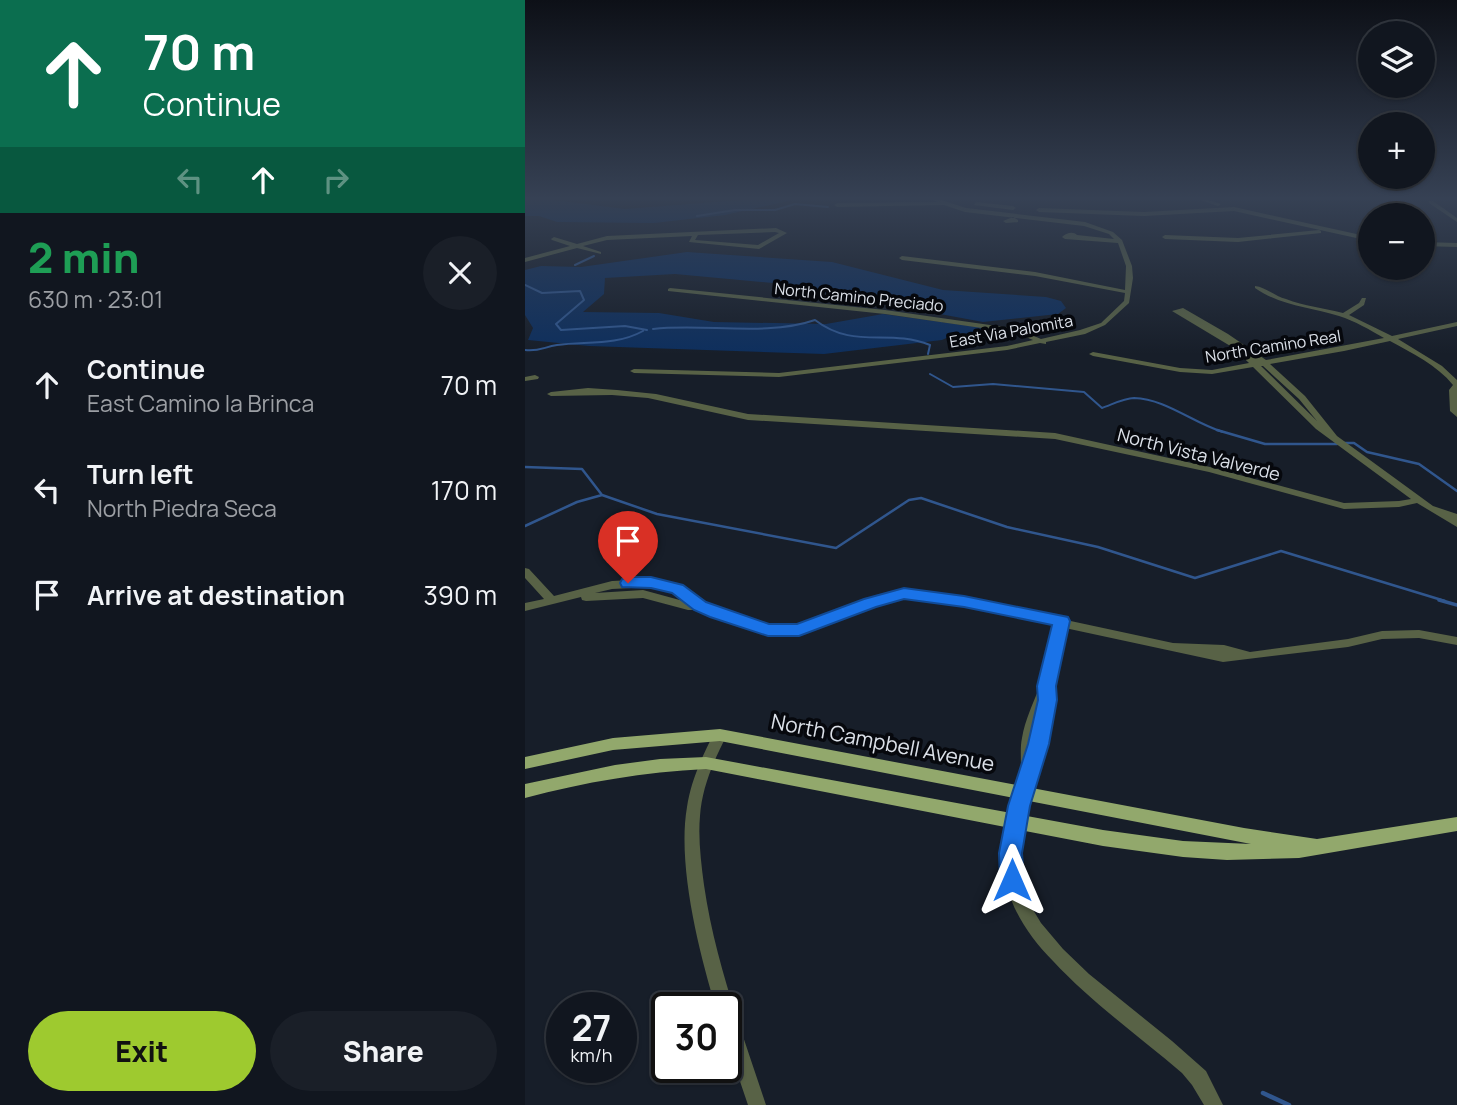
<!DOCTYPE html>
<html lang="en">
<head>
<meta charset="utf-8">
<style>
	:root { --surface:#11161f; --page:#1a1f28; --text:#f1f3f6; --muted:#9c9fa4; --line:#30353d; --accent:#9eca2f }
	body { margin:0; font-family:Manrope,sans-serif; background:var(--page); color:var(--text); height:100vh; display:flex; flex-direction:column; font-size:26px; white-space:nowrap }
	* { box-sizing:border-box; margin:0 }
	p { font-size:23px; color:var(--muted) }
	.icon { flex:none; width:38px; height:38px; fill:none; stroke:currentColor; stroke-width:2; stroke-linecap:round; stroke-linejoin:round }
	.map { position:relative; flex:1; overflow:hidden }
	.drawer { display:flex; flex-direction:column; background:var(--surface); width:525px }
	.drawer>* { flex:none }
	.hud { background:#0b6e4f; color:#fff; overflow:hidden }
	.buttons { position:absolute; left:833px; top:21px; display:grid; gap:14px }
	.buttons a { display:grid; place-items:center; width:77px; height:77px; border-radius:50%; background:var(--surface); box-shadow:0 2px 5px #0004,0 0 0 2px var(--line); font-size:35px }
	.speed { position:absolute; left:21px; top:992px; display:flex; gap:14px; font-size:35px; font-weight:700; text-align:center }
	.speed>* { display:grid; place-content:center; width:91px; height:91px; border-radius:50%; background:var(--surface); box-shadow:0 2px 5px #0004,0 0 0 2px var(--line); line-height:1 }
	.speed small { font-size:18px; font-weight:400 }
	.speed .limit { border:4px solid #111; border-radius:10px; background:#fff; color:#111 }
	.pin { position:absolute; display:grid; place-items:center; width:60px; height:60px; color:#fff; margin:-72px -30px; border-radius:50% 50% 50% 0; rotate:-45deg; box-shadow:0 0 7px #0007 }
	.pin .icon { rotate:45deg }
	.me { position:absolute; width:77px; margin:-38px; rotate:0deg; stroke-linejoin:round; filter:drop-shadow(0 0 5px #0008) }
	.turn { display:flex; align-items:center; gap:24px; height:147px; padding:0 28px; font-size:32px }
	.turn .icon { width:91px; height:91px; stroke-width:2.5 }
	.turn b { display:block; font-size:49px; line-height:60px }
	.lanes { display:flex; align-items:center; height:66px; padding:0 28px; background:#0003; justify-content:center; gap:35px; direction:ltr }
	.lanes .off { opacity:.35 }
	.round { display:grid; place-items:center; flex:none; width:74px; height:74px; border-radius:37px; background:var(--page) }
	.head { display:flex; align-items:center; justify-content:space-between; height:119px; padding:0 28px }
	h1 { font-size:42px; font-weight:800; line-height:52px; color:#1e9e55 }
	.button { display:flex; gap:14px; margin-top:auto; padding:14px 28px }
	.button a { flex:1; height:80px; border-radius:42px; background:var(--accent); color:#111; font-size:28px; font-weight:800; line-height:80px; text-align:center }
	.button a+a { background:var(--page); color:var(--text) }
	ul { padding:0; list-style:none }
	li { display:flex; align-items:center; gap:21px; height:105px; padding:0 28px }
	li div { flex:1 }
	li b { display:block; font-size:26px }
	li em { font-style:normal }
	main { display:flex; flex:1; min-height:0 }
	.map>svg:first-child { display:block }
	.green { fill:#0e2f5d }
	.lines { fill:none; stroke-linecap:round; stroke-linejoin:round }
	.stream-far3 { stroke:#30568d; stroke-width:2 }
	.stream-far2 { stroke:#30568d; stroke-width:2.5 }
	.stream-far1 { stroke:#30568d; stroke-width:3.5 }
	.stream { stroke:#30568d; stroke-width:4.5 }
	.minor { fill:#586246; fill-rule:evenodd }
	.major { fill:#92a86c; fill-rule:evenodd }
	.route { fill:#1a73e8; stroke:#114b97; stroke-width:2 }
	.labels { text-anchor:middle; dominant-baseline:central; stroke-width:7; stroke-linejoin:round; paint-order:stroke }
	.far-street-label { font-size:16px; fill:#dbe0e8; stroke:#06080d }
	.street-label { font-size:18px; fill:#dbe0e8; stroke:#06080d }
	.near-street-label { font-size:21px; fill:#dbe0e8; stroke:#06080d }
</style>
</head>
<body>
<main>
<section class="drawer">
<div class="hud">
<div class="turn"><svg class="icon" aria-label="ahead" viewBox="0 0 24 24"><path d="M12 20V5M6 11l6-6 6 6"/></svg><div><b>70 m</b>Continue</div></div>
<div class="lanes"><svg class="icon off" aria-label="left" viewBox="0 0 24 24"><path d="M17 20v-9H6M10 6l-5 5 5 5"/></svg><svg class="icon" aria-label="ahead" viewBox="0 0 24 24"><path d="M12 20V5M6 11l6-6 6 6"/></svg><svg class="icon off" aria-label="right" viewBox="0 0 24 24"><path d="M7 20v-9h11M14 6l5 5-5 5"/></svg></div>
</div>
<div class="head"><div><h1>2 min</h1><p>630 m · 23:01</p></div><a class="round"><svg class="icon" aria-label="close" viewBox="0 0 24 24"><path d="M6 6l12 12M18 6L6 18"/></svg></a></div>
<ul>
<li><svg class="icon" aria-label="ahead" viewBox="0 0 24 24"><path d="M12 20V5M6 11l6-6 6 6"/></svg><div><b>Continue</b><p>East Camino la Brinca</p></div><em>70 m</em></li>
<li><svg class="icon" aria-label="left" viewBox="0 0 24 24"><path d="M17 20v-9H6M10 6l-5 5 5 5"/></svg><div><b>Turn left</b><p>North Piedra Seca</p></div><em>170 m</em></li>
<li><svg class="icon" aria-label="arrive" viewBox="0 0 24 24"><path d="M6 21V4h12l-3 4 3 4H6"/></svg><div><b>Arrive at destination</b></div><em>390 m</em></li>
</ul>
<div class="button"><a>Exit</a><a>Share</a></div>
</section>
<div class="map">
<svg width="932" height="1105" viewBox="0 0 932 1105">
	<rect width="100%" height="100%" fill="#171e29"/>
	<path class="green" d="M21 199 100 209 230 199H272L200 215 129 223 32 222 14 216H0V200Z
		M162 252 307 262 418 290 521 297 536 301 541 308 533 314 458 322 248 283 150 274 80 278 79 294 58 312 134 313 189 322 301 324 358 314 460 328 456 335 432 333 417 340 299 354 64 346 3 340 8 328 0 315V270L16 266 56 267Z"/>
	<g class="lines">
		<path class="stream-far3" d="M172 216 210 210H250L270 204 303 207
			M50 265 69 256
			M0 285 17 293 55 291 59 300 31 324 36 330 100 326 122 330
			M128 329C179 323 241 337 290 320 329 350 363 328 405 345L403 354
			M0 350C13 352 19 347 32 345 61 341 91 346 118 331
			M405 374 428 387 468 384 559 392 577 408C586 405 599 398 609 398 641 399 668 423 698 432"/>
		<path class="stream-far2" d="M692 430 740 444H812
			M819 443H829L842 452 894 464 932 491
			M0 467 57 469 77 495
			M0 526 52 502 77 495 132 514 311 548 384 500 396 498 482 527 573 547 670 578 756 551 920 601"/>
		<path class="stream-far1" d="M914 600 932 605"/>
		<path class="stream" d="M738 1093 764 1105"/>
		<path class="minor" d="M405 199H413L441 208 560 222 588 232 597 240 607 266 608 278 604 303 580 325 560 334 521 342V344L515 343 482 350 254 377 109 373 105 371 109 369 254 373 482 346 508 340 491 333 360 314 143 291V289L145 288 360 310 493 329 516 339 555 330 576 323 599 301 600 293 510 276 377 260 374 258 377 256 510 272 600 290 601 266 593 243 540 239 537 237C541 233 548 231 552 235L589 239 584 234 559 226 440 212 419 205 312 207 309 205 312 203 413 202Z
			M672 199H680L696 204 693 206Z
			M904 201H908L932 218V222L904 203Z
			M451 202 488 206 491 208 488 210 449 205Z
			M709 207 845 237V241L709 211 619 216 514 212 511 210 514 208 619 212Z
			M488 217 493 220V222L481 223 478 221Z
			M251 228 262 233 234 249 164 242 167 236 82 240 58 246 76 252V254L52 248 0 262V258L45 246 27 240 26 239 29 237 52 244 82 236ZM250 232 254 233 233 245 170 240 173 235Z
			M794 230 796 231V233L713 242 640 239 637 237 640 235 713 238Z
			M898 242 932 243V247L898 246Z
			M730 286C740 287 750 296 761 299 779 306 799 308 818 313L834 303 837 298H841L839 305 824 315 867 336 932 322V326L873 339 917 366 932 380V417L925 411 924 390 928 385C912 365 887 353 865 341L819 351 745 364 780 396 812 436 908 506 932 514V527L892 503 874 507 819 509 684 472 530 439 223 420 123 398 87 395 26 396 22 394 26 392 63 388 92 390 131 394 223 414 530 433 685 467 819 503 874 501 886 499 791 429 728 367 687 374 655 372 568 356 564 354 568 352 655 368 687 370 724 363 707 347 647 311 658 308 703 334 741 360 859 338C845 330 830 321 814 316 785 307 756 306 730 288ZM736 366H738L774 399 792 421Z
			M10 375 14 377 13 379 0 381V377Z
			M0 568 4 569 29 596 87 581 126 579 156 586 179 603 244 626H273L341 600 379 590 439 598 532 618 536 617 541 620 648 643 699 645 725 652 823 639 857 631 894 630 932 637V645L894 638 857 639 823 647 698 662 540 628 527 686V709L523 732 502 800 493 837V872L501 898 516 923 538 949 564 974 647 1041 681 1071 698 1105H679L667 1085 657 1073C614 1036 567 1003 528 961 495 928 471 885 479 837 482 817 489 800 494 781 498 767 494 752 497 738 500 720 508 704 514 688 521 668 524 646 529 625L439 606 379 598 349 606 274 634H243L173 610H163L118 598 61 601 57 600 56 597 0 611V603L19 599 0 578ZM126 587 148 592 162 602 118 590 70 593 87 589Z
			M195 730 200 731 202 735C189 760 177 787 175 816 173 838 176 862 179 885 190 961 217 1032 241 1105H223L201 1040V1008H191C174 952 152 865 162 807 166 780 178 755 190 731Z"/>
		<path class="major" d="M195 729 719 828 792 839 932 817V831L774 858 702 860 658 857 578 846 181 769C119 772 60 782 0 798V784L90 765 135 759 181 757 578 830 658 841 726 844 195 741 88 750 0 769V757L88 738Z"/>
	</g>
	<linearGradient id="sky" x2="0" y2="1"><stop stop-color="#0d1017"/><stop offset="0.56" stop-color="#364154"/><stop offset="1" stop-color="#364154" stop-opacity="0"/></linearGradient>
	<rect width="932" height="354" fill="url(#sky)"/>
	<path class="route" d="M103 577H126L158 585 181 602 244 624H272L339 599 379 588 439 596 543 617 545 621 531 686 532 700 524 744 505 806 497 853 499 880 495 888 487 891 479 888 475 880 474 853 483 806 503 744 513 700 512 686 527 625 439 607 379 599 351 607 274 636H243L185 617 169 610 147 593 126 588 97 587 95 583 97 579Z"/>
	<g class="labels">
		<g class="far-street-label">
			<text transform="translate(334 297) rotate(6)">North Camino Preciado</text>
			<text transform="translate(486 331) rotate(-10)">East Via Palomita</text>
			<text transform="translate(748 346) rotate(-9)">North Camino Real</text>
		</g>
		<g class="street-label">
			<text transform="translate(674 454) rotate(14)">North Vista Valverde</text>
		</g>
		<g class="near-street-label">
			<text transform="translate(358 742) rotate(11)">North Campbell Avenue</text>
		</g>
	</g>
</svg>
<div class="buttons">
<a><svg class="icon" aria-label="layers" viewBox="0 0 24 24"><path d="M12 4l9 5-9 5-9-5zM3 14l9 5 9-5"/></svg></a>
<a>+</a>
<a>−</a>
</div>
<div class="speed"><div>27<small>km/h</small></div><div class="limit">30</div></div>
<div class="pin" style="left:103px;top:583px;background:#d93025"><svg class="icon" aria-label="arrive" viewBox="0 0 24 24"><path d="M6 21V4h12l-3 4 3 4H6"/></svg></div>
<svg class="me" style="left:487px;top:880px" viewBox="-20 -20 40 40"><path d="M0-17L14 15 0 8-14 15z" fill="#1a73e8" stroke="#fff" stroke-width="4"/></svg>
</div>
</main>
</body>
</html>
